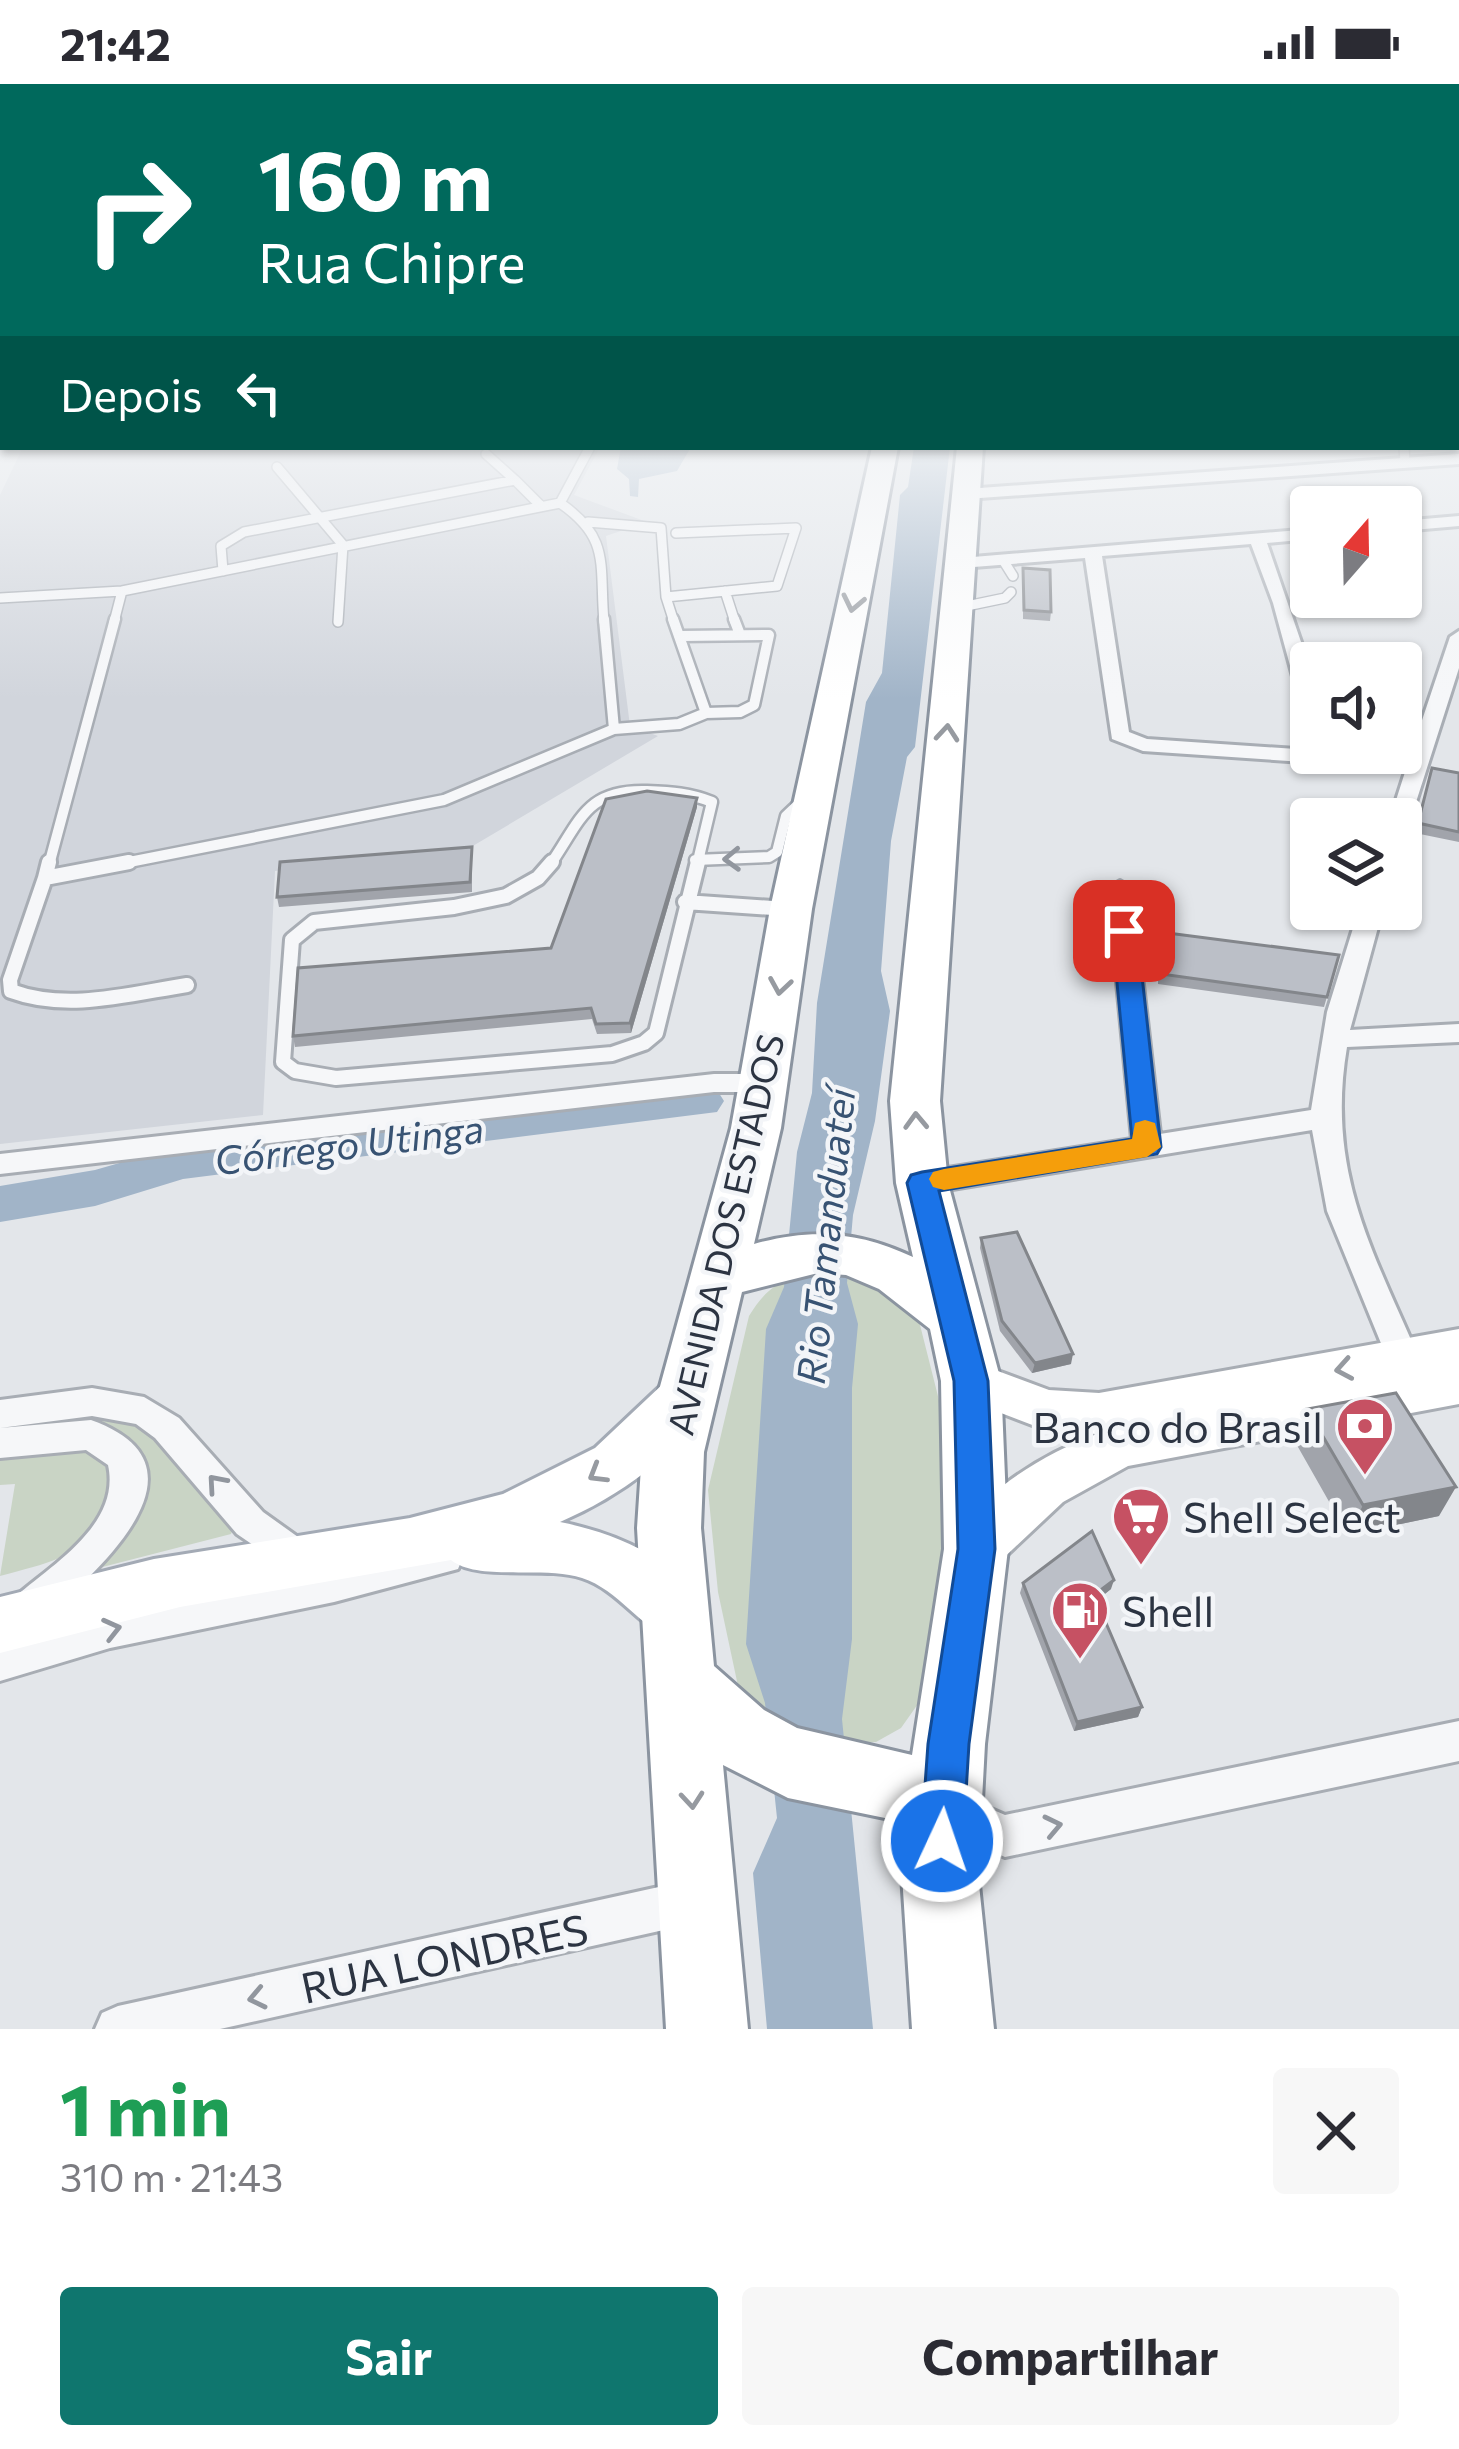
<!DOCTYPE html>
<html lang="pt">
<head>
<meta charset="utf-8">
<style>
	:root { --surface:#fff; --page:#f7f7f7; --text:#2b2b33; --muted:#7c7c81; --accent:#0f766e }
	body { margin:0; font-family:Commissioner,sans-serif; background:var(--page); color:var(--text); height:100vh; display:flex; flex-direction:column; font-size:45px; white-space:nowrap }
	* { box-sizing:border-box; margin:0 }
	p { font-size:39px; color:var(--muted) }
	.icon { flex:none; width:66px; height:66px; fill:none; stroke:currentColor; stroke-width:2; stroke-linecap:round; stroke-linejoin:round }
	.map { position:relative; height:1945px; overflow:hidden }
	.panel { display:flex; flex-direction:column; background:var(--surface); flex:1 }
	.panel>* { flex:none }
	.guide { position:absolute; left:0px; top:0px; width:1461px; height:366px; box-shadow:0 3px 9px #0004; background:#00695c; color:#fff; overflow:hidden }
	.needle { width:78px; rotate:20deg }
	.tools { position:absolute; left:1290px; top:402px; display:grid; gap:24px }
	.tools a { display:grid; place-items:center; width:132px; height:132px; border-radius:12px; background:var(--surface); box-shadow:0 3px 9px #0004; font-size:60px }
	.pin { position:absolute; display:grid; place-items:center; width:102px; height:102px; color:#fff; margin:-51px; border-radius:24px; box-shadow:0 6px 18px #0006 }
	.me { position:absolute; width:132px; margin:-66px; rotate:3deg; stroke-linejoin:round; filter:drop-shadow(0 0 9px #0008) }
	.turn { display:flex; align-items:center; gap:42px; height:252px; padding:0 60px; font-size:54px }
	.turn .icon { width:156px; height:156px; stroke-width:2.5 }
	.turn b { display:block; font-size:84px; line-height:102px }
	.then { display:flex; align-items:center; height:114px; padding:0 60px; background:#0003; gap:24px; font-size:45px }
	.round { display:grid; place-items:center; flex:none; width:126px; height:126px; border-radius:12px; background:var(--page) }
	.summary { display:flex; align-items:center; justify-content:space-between; height:204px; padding:0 60px }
	h1 { font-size:72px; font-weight:700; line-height:90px; color:#1e9e55 }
	.cta { display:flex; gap:24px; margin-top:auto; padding:24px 60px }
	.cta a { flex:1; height:138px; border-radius:12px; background:var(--accent); color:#fff; font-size:48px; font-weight:700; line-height:138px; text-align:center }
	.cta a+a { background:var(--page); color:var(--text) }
	.status { display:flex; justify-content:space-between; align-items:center; height:84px; padding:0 60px; background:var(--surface); direction:ltr }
	.status svg { height:33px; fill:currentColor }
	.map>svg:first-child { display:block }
	.built { fill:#d1d5dc }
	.green { fill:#c9d4c5 }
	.water { fill:#a1b4c8 }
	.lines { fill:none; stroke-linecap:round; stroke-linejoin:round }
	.river { fill:#a1b4c8; fill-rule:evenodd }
	.lane-far2-casing { stroke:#a8adb4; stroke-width:12 }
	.lane-far1-casing { stroke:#a8adb4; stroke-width:15 }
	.lane-casing { stroke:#a8adb4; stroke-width:20 }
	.street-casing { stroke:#a8adb4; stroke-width:6 }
	.secondary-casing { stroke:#a8adb4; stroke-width:6 }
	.primary-casing { stroke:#a3aab5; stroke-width:6 }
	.highway-casing { stroke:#8b94a0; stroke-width:6 }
	.lane-far2 { stroke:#f6f7f9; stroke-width:9 }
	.lane-far1 { stroke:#f6f7f9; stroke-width:10 }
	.lane { stroke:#f6f7f9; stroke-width:14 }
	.street { fill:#f6f7f9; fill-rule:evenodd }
	.secondary { fill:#fff; fill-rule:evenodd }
	.primary { fill:#fff; fill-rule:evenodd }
	.highway { fill:#fff; fill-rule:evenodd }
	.wall { fill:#a1a4ab }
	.shaded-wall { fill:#83868b }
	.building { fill:#bbbfc7; stroke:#83868b; stroke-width:3 }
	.oneway { stroke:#969aa0 }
	.oneway2 { stroke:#91969e }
	.route { fill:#1a73e8; stroke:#114b97; stroke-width:3 }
	.slow { fill:#f59e0b }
	.labels { text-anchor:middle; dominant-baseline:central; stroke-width:9; stroke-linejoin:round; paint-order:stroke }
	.street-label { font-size:36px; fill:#2c3442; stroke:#f3f5f8 }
	.water-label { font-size:39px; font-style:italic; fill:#385373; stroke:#f3f5f8 }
	.near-poi-label { font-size:42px; fill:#2c3442; stroke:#f3f5f8; text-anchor:start }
	.near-street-label { font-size:42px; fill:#2c3442; stroke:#f3f5f8 }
</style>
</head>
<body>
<div class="status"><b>21:42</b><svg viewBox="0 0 49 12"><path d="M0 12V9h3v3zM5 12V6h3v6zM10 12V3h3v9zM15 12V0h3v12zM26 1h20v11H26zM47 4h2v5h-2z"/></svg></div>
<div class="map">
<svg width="1459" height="1945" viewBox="0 0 1459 1945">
	<rect width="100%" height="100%" fill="#e3e6ea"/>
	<path class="built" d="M23 363H600L574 411 647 438 606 452 630 642 658 652 466 766 275 787 263 1031 0 1060V411Z"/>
	<path class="green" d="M862 1190 918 1233 944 1336 951 1424 925 1610 901 1644 876 1658 813 1661 767 1629 738 1602 718 1508 708 1406 749 1232C779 1182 809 1191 862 1190Z
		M89 1329 140 1340 152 1349 233 1445 231 1450 79 1489 141 1377C117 1322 47 1343 0 1347V1341Z
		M86 1365C107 1377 115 1387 108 1411 89 1474 58 1476 0 1492L15 1400 0 1401V1372Z"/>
	<path class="water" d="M621 363H691L677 387 639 395 638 413 630 412 629 395 617 385Z
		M914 363H950L915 663 907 673 891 757 881 887 890 927 875 1037 853 1131 847 1199 858 1240 852 1304V1555L842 1635 873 1945H767L753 1789 777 1734 765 1619 746 1560 766 1245 784 1203 797 1068 812 1009 817 919 866 618 882 589 900 411 908 403Z"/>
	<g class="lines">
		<path class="river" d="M701 1001 717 1006 724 1017 717 1028 183 1095 95 1122 0 1138V1102L95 1086 182 1061Z"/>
		<defs>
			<path id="lane-far2" d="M1404 363 1405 379
				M486 370 515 396
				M277 383 343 461 338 538
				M560 419 590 363
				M588 438 661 444 666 513 674 538
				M1003 476 1013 492
				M223 487 221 462 244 448 515 396 541 422
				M725 507 735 538
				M666 513 777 502 796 444 676 449
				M0 514 122 507 560 419C611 454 599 480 604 538
				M957 524 1005 514 1011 508
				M114 538 122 507"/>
			<path id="lane-far1" d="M734 535 739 548
				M682 552 769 551 754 621 740 628 706 629
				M614 645 679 640 706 629 673 535
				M695 776 769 773 777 768 786 732 806 713
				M49 781 115 535
				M114 781 444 716 614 645 604 535
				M550 781C581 736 586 705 647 707 671 708 690 709 712 718L697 781"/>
			<path id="lane" d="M129 778 45 794 10 896 11 907C68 928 129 910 187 901
				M552 778 538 794 506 812 454 823 314 838 292 856 283 978 295 987 336 994 612 970 644 959 656 949 698 778
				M45 794 49 778
				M685 818 787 825"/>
			<path id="street" d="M1459 370V380L966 415 958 410 966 405Z
				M1459 432V442L1401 447V437Z
				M1311 445V455L1267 459 1311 587V628L1301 622 1273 519 1251 460 1102 472 1129 648 1147 655 1311 666V669L1410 672 1450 553 1459 547V584L1409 740 1401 742V735H1390L1406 685 1143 667 1112 655 1085 474 961 484 952 479 961 474Z
				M1120 797 1132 804 1160 1050 1311 1026 1327 928 1359 825H1383L1350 946 1459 940V958L1347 963C1326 1087 1372 1165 1419 1274L1415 1283 1403 1287 1391 1283 1387 1274 1327 1127 1312 1046 922 1110 912 1107 907 1099 912 1091 922 1088 1132 1055 1108 804Z
				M714 990H765L779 999 765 1008H714L0 1090V1070Z
				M92 1304 144 1313 179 1334 263 1428 312 1463 317 1475 312 1487 305 1489 445 1456 458 1461 463 1473 458 1485 334 1518 110 1564 0 1597V1559L110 1528 297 1491 237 1450 155 1354 136 1340 92 1332 0 1344 91 1336C221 1382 95 1490 41 1537L28 1543 15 1537 9 1525 15 1513C53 1480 121 1440 108 1381L86 1366 0 1374V1316Z
				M1459 1637V1677L1005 1773 937 1744 931 1729 937 1714 952 1708 1005 1731Z
				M695 1795 710 1802 717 1817 710 1832 695 1839 220 1945H95L102 1929 118 1922Z"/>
			<path id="secondary" d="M1459 1245V1320L1128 1382 1063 1418 995 1482 976 1489 957 1482 950 1465C974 1411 1043 1370 1097 1350L1048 1347 954 1311 947 1297 954 1283 971 1277 1049 1306 1099 1309Z"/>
			<path id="primary" d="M683 1291 701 1298 709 1313C680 1371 618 1413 560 1438 615 1449 681 1475 705 1530L697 1549 676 1558C640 1544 619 1506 582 1494 543 1481 479 1498 451 1476L180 1523 0 1569V1513L154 1475 410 1434 503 1410 595 1364 665 1298Z"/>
			<path id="highway" d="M872 363H898L812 825 781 1044 754 1160C811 1144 858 1147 913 1173L896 1099 890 1017 957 363H983L940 1017 948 1099 1001 1297 1008 1465 985 1660 978 1791 994 1945H912L902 1791 906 1745 885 1734 788 1714 723 1681 748 1945H666L637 1444 642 1368 731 1044 770 825ZM818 1189 846 1191 879 1205 930 1245 941 1297 944 1465 912 1671 797 1644 764 1626 714 1582 701 1444 704 1368 742 1208Z"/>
		</defs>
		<use href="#lane-far2" class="lane-far2-casing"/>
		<use href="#lane-far1" class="lane-far1-casing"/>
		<use href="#lane" class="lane-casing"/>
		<use href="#street" class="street-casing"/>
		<use href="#secondary" class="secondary-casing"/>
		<use href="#primary" class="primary-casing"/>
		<use href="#highway" class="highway-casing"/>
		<use href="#lane-far2" class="lane-far2"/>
		<use href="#lane-far1" class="lane-far1"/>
		<use href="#lane" class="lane"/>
		<use href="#street" class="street"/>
		<use href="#secondary" class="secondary"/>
		<use href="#primary" class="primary"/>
		<use href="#highway" class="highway"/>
	</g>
	<path class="wall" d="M1023 484 1051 528 1050 537 1023 535Z
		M1432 684 1459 689V758L1415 749Z
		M697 714V723L631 949 597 950 592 935 295 963 293 952 551 864Z
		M472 763V808L279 823 277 813Z
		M1160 848 1339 871 1324 923 1158 900V858Z
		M981 1154 1071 1280 1032 1289 1000 1247 980 1164Z
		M1307 1325 1439 1432 1348 1451 1294 1356Z
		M1023 1499 1111 1505 1096 1517 1142 1623 1138 1633 1074 1647 1020 1509Z"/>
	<path class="shaded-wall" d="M697 714V723L631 949 630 939Z
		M1073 1270 1071 1280 1032 1289 1035 1279Z
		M1456 1403 1439 1432 1348 1451 1363 1421Z
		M1114 1496 1111 1505 1091 1521 1094 1511Z
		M1142 1623 1138 1633 1074 1647 1077 1638Z"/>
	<path class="building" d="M1023 484 1050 486 1051 528 1024 526Z
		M1432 684 1459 689V748L1418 739Z
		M647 707 697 714 630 939 596 940 591 924 293 952 298 884 551 864 606 715Z
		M472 763 470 798 277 813 280 778Z
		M1160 848 1339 871 1327 913 1161 890Z
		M1017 1148 1073 1270 1035 1279 1002 1237 981 1154Z
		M1396 1309 1456 1403 1363 1421 1307 1325Z
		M1092 1447 1114 1496 1094 1511 1142 1623 1077 1638 1023 1499Z"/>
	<defs><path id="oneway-chevron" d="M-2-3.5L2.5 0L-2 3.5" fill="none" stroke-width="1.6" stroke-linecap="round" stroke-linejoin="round" transform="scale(3)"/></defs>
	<g class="oneway">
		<use href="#oneway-chevron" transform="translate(853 519) rotate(102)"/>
		<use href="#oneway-chevron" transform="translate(947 649) rotate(-85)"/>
		<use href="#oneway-chevron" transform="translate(780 902) rotate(99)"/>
		<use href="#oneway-chevron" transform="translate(916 1037) rotate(-92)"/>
		<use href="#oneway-chevron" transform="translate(1344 1285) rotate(170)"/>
		<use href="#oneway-chevron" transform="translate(597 1390) rotate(149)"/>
		<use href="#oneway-chevron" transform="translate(692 1716) rotate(85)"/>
	</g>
	<g class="oneway2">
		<use href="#oneway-chevron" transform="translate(732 775) rotate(178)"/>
		<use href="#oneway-chevron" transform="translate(216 1399) rotate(-131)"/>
		<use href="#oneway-chevron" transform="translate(112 1545) rotate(-14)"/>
		<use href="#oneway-chevron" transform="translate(1053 1742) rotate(-12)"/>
		<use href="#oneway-chevron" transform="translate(257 1914) rotate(168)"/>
	</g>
	<linearGradient id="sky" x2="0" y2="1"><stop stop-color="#8bb4db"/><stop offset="0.56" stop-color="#f2f4f6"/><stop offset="1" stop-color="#f2f4f6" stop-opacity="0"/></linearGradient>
	<rect width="1459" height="615" fill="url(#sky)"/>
	<path class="route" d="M1124 839 1137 847 1161 1063 1157 1070 939 1107 988 1297 995 1465 969 1660 963 1757 957 1772 942 1779 927 1772 921 1757 928 1660 958 1465 954 1297 907 1099 911 1091 922 1088 1132 1055 1112 847Z"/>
	<path class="slow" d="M1145 1036 1155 1039 1161 1063 1147 1073 944 1106 933 1103 929 1095 933 1088 944 1085 1132 1055 1135 1039Z"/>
	<defs>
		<symbol id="bank-pin" viewBox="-11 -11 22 30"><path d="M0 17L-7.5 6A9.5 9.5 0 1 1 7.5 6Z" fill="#c65163" stroke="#f3f5f8"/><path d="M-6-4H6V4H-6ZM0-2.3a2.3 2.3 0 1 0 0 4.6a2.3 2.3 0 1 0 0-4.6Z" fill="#fff"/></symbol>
		<symbol id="supermarket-pin" viewBox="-11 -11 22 30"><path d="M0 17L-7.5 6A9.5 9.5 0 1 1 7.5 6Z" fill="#c65163" stroke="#f3f5f8"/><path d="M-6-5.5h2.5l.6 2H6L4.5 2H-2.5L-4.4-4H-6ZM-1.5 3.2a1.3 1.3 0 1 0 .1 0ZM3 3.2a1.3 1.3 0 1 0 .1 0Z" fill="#fff"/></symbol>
		<symbol id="fuel-pin" viewBox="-11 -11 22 30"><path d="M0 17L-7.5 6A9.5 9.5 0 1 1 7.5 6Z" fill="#c65163" stroke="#f3f5f8"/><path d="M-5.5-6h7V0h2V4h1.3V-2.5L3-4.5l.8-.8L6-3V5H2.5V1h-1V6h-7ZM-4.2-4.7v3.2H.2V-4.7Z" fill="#fff"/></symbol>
	</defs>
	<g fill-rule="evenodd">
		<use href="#bank-pin" x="1332" y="1309" width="66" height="90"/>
		<use href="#supermarket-pin" x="1108" y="1399" width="66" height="90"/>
		<use href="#fuel-pin" x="1047" y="1493" width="66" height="90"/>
	</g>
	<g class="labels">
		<g class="street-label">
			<text transform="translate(724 1150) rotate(-77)">AVENIDA DOS ESTADOS</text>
		</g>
		<g class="water-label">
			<text transform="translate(349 1059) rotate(-7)">Córrego Utinga</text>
			<text transform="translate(824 1152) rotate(-84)">Rio Tamanduateí</text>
		</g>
		<g class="near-poi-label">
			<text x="1323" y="1342" text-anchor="end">Banco do Brasil</text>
			<text x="1183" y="1432">Shell Select</text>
			<text x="1122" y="1526">Shell</text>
		</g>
		<g class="near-street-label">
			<text transform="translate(444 1873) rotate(-12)">RUA LONDRES</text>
		</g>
	</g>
</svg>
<div class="tools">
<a><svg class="needle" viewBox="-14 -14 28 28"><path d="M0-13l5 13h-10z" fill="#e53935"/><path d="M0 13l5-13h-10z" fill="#7c7c81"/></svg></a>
<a><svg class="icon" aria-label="sound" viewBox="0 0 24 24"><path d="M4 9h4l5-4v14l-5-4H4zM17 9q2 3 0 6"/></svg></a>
<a><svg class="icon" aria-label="layers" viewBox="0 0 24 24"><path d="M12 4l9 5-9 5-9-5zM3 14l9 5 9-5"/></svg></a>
</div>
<div class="pin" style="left:1124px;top:847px;background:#d93025"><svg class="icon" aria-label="arrive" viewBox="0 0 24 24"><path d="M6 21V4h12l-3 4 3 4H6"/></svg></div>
<svg class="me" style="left:942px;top:1757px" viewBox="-20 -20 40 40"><circle r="17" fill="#1a73e8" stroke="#fff" stroke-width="3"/><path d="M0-11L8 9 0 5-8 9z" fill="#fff"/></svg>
<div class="guide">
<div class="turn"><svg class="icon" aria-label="right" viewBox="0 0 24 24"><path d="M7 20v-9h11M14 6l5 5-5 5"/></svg><div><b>160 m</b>Rua Chipre</div></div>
<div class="then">Depois<svg class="icon" aria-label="left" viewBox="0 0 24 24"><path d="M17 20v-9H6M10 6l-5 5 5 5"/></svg></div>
</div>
</div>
<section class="panel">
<div class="summary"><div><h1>1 min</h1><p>310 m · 21:43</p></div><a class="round"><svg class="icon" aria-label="close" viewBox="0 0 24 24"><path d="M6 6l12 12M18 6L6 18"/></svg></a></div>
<div class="cta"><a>Sair</a><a>Compartilhar</a></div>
</section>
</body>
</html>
